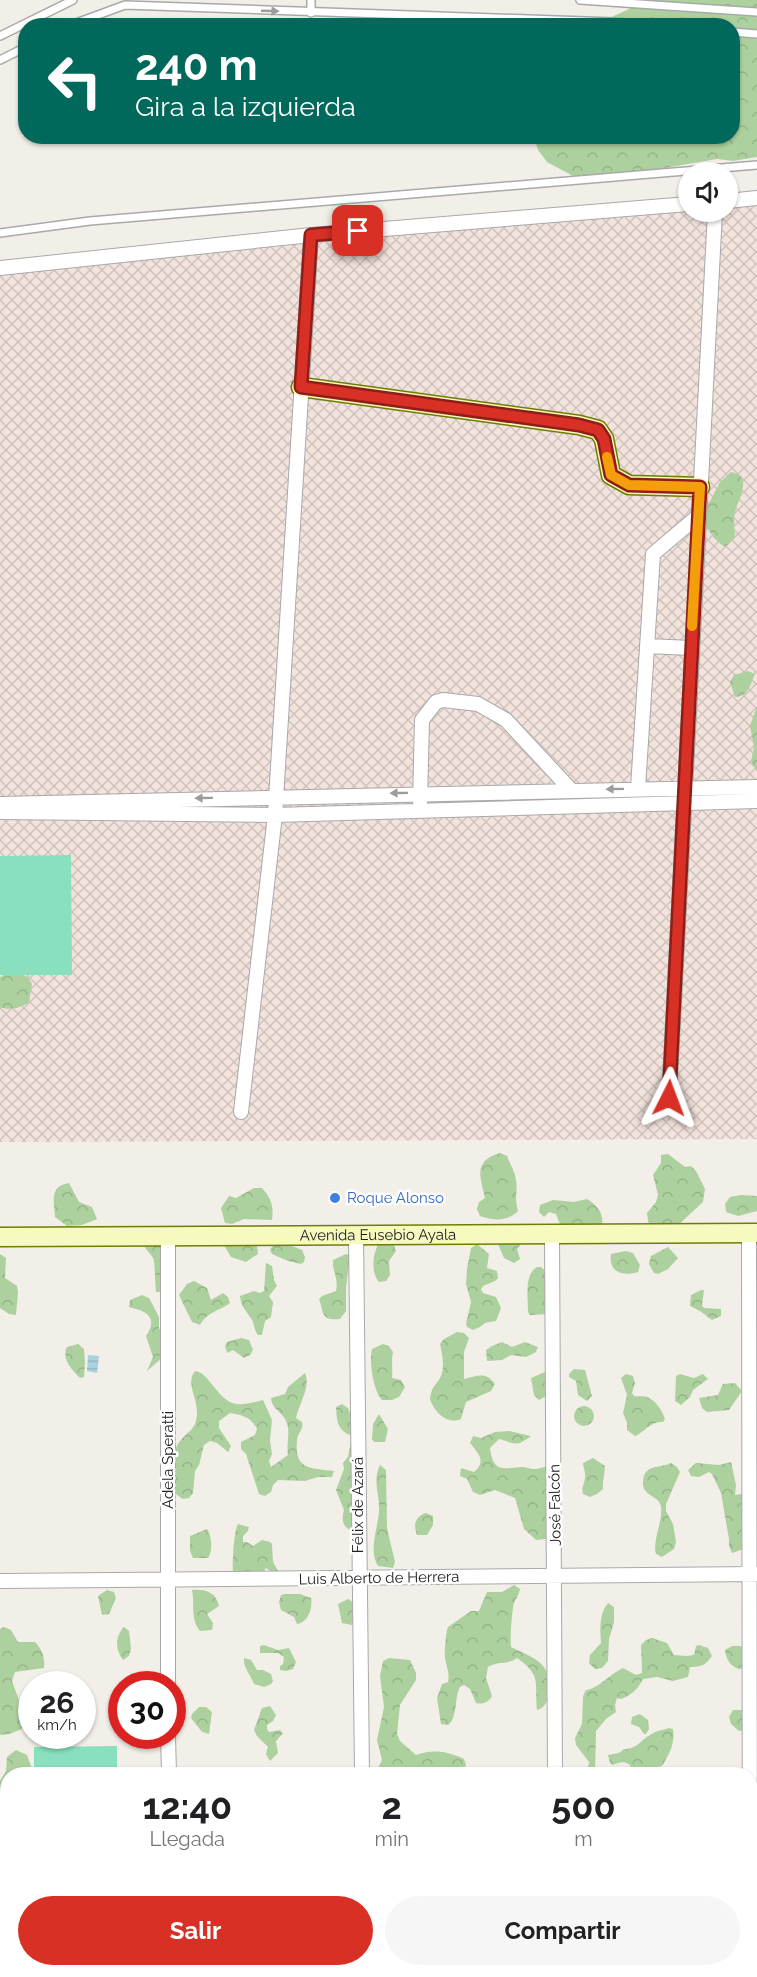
<!DOCTYPE html>
<html lang="es">
<head>
<meta charset="utf-8">
<style>
	:root { --surface:#fff; --page:#f6f6f6; --text:#202124; --muted:#757577; --accent:#d93025 }
	body { margin:0; font-family:Raleway,sans-serif; background:var(--page); color:var(--text); height:100vh; display:flex; flex-direction:column; font-size:22px; white-space:nowrap }
	* { box-sizing:border-box; margin:0 }
	p { font-size:20px; color:var(--muted) }
	.icon { flex:none; width:33px; height:33px; fill:none; stroke:currentColor; stroke-width:2; stroke-linecap:round; stroke-linejoin:round }
	.map { position:relative; flex:1; overflow:hidden }
	.details { position:absolute; left:0px; top:1767px; width:758px; height:210px; display:flex; flex-direction:column; background:var(--surface); border-radius:24px 24px 0 0; box-shadow:0 2px 4px #0004 }
	.details>* { flex:none }
	.hud { position:absolute; left:18px; top:18px; width:722px; height:126px; border-radius:24px; box-shadow:0 2px 4px #0004; background:#00695c; color:#fff; overflow:hidden }
	.buttons { position:absolute; left:678px; top:162px; display:grid; gap:12px }
	.buttons a { display:grid; place-items:center; width:60px; height:60px; border-radius:50%; background:var(--surface); box-shadow:0 2px 4px #0004; font-size:30px }
	.speed { position:absolute; left:18px; top:1671px; display:flex; gap:12px; font-size:30px; font-weight:700; text-align:center }
	.speed>* { display:grid; place-content:center; width:78px; height:78px; border-radius:50%; background:var(--surface); box-shadow:0 2px 4px #0004; line-height:1 }
	.speed small { font-size:15px; font-weight:400 }
	.speed .limit { border:9px solid #d22; background:#fff; color:#111 }
	.pin { position:absolute; display:grid; place-items:center; width:51px; height:51px; color:#fff; margin:-26px; border-radius:12px; box-shadow:0 3px 9px #0006 }
	.me { position:absolute; width:66px; margin:-33px; rotate:3deg; stroke-linejoin:round; filter:drop-shadow(0 0 4px #0008) }
	.turn { display:flex; align-items:center; gap:21px; height:126px; padding:0 18px; font-size:27px }
	.turn .icon { width:78px; height:78px; stroke-width:2.5 }
	.turn b { display:block; font-size:42px; line-height:51px }
	.eta { display:flex; justify-content:space-evenly; align-items:center; height:102px; text-align:center }
	.eta b { font-size:36px; font-weight:700; line-height:42px }
	.action { display:flex; gap:12px; margin-top:auto; padding:12px 18px }
	.action a { flex:1; height:69px; border-radius:36px; background:var(--accent); color:#fff; font-size:24px; font-weight:700; line-height:69px; text-align:center }
	.action a+a { background:var(--page); color:var(--text) }
	.map>svg:first-child { display:block }
	.military { fill:url(#military-cross-hatch) }
	.forest { fill:url(#forest-crowns) }
	.pitch { fill:#88e0be }
	.water { fill:url(#water-rules) }
	.lines { fill:none; stroke-linecap:round; stroke-linejoin:round }
	.lane-casing { stroke:#a9a9a9; stroke-width:10 }
	.street-casing { stroke:#a9a9a9; stroke-width:16 }
	.secondary-casing { stroke:#707d05; stroke-width:21 }
	.lane { stroke:#fff; stroke-width:7 }
	.street { stroke:#fff; stroke-width:14 }
	.secondary { stroke:#f7fabf; stroke-width:18 }
	.oneway { fill:#9c9c9c }
	.route-casing { stroke:#8d1f18; stroke-width:15 }
	.route { stroke:#d93025; stroke-width:10 }
	.slow { stroke:#f59e0b; stroke-width:10 }
	.shop-dot { fill:#3f7fe0; stroke:#fff; stroke-width:2 }
	.labels { text-anchor:middle; dominant-baseline:central; stroke-width:5; stroke-linejoin:round; paint-order:stroke }
	.shop-label { font-size:15px; fill:#366cbe; stroke:#fff; text-anchor:start }
	.street-label { font-size:15px; fill:#222; stroke:#fff }
</style>
</head>
<body>
<div class="map">
<svg width="757" height="1977" viewBox="0 0 757 1977">
	<defs>
		<pattern id="military-cross-hatch" width="8" height="8" patternUnits="userSpaceOnUse" patternTransform="scale(1.5)"><rect width="8" height="8" fill="#f3e3dd"/><path d="M0 0l8 8M0 8l8-8" fill="none" stroke="#d0c2bd"/></pattern>
		<pattern id="forest-crowns" width="20" height="18" patternUnits="userSpaceOnUse" patternTransform="scale(1.5)"><rect width="20" height="18" fill="#add19e"/><path d="M2 6a3 3 0 1 1 6 0M12 15a3 3 0 1 1 6 0" fill="none" stroke="#95b388"/></pattern>
		<pattern id="water-rules" width="6" height="5" patternUnits="userSpaceOnUse" patternTransform="scale(1.5)"><rect width="6" height="5" fill="#aad3df"/><path d="M0 2.5h6" fill="none" stroke="#92b5bf"/></pattern>
	</defs>
	<rect width="100%" height="100%" fill="#f2efe9"/>
	<path class="military" d="M757 197V1139L0 1142V271L688 204V212H728V200Z"/>
	<path class="forest" d="M638 0H757V157L733 161 717 159 584 182 547 162 538 150 534 137 732 136V26L594 25 629 9Z
		M731 472C754 476 738 499 735 512 733 521 735 528 735 537L725 547C713 540 708 530 702 517L720 482Z
		M748 671 755 674C750 685 749 696 735 697L730 682 734 675Z
		M757 706V772L751 761 754 747 750 726Z
		M21 974 28 977 32 984 29 1003C18 1008 11 1011 0 1007V977L6 975Z
		M500 1153 507 1156C510 1164 515 1172 516 1180 518 1192 514 1197 518 1211 507 1222 494 1221 480 1216L477 1209 479 1202 485 1198C480 1176 473 1161 500 1153Z
		M668 1154 685 1167 691 1166 696 1171 705 1189 703 1202 675 1228 651 1227 648 1221 647 1213 656 1202 658 1195 653 1175 661 1163V1155Z
		M69 1183 79 1202 92 1207 97 1219 82 1225 67 1226 55 1217C54 1201 49 1186 69 1183Z
		M254 1188H262C271 1198 274 1206 272 1220L244 1219 232 1224 225 1223 221 1208 229 1196 236 1198Z
		M741 1195 757 1196V1211L738 1216 726 1212 725 1204 730 1197Z
		M587 1199C597 1205 604 1213 602 1225L561 1227 556 1214 549 1212 544 1217 539 1212 540 1205 553 1200 574 1202Z
		M392 1239 396 1251 389 1261 390 1275 386 1281 379 1282C370 1272 373 1252 380 1241Z
		M147 1240 158 1243 163 1248V1292H156C155 1284 155 1260 153 1258 151 1254 147 1251 144 1246Z
		M499 1240 523 1242 517 1249 520 1259 514 1263 504 1258 498 1244Z
		M260 1241 257 1246 258 1254 246 1262 231 1257 224 1245Z
		M288 1241 292 1246 302 1250 305 1257 304 1262 301 1264 288 1261 272 1254 270 1250 274 1243Z
		M477 1244 489 1254 487 1268 497 1271 498 1278 495 1281 483 1286 481 1289 483 1293 496 1297 501 1308 496 1321 485 1323 480 1327 473 1330 467 1327 466 1324 471 1302 466 1284 467 1269 471 1248Z
		M668 1247 678 1258 668 1269 658 1274 654 1273 649 1264 651 1256Z
		M626 1251 633 1253 640 1265 638 1272C623 1277 608 1272 611 1254Z
		M0 1254 6 1258 5 1278 17 1286 18 1293 16 1315 9 1314 0 1308Z
		M346 1254 350 1255 346 1288V1311L340 1319C320 1321 324 1312 319 1299L322 1296 336 1291C339 1279 332 1271 333 1260Z
		M266 1263 272 1266 274 1280 277 1286 269 1296 273 1302 271 1317 265 1321 262 1335H258C254 1330 255 1326 252 1320 247 1311 241 1308 240 1296L254 1291 260 1293 264 1291Z
		M537 1267H541L550 1275 549 1314 530 1315 528 1312C528 1298 524 1274 537 1267Z
		M194 1281 207 1288 211 1300 223 1293 228 1297 230 1303C219 1311 207 1312 200 1325L192 1322 179 1295 187 1284Z
		M701 1290H704L702 1306 705 1308 721 1309V1316L712 1320 700 1311 690 1306 691 1295Z
		M142 1295 149 1298 159 1317V1330L162 1325 170 1351 147 1371 153 1357 146 1336C159 1317 146 1311 129 1307L130 1300Z
		M457 1332 464 1333 469 1338 464 1352V1379C477 1376 486 1371 495 1384L491 1391 466 1402 461 1419C447 1425 434 1412 430 1399 432 1385 436 1386 441 1376 445 1366 442 1354 440 1344L444 1339Z
		M241 1338 249 1340 253 1350 250 1355 244 1358 233 1350 227 1353 225 1346 227 1342Z
		M502 1342 512 1347 525 1342 538 1347 536 1352 526 1357 511 1355 502 1360 487 1361 486 1350 492 1346Z
		M78 1344 84 1349 85 1363 84 1377 80 1378C72 1370 61 1359 67 1347Z
		M383 1344 389 1346 393 1352C391 1360 393 1369 392 1378L401 1380 405 1387 399 1397 392 1400H382C373 1390 369 1362 372 1349Z
		M574 1369 585 1370 592 1396 587 1401 578 1395 576 1381 569 1377V1374Z
		M195 1371C203 1373 205 1376 210 1382 229 1406 233 1408 263 1400L272 1420 270 1441 272 1454 269 1461 271 1467 288 1455C286 1444 291 1431 286 1421 282 1411 272 1410 271 1398L285 1394 288 1387 305 1373C311 1388 299 1403 296 1418L302 1422C304 1430 298 1432 297 1440 294 1470 310 1468 334 1471L332 1477H318L305 1481 278 1480 273 1485 271 1492 265 1496 259 1494 246 1454 241 1449V1442L255 1435 257 1429C251 1417 242 1415 230 1413L219 1421V1428L231 1446 228 1452 217 1443 210 1441 204 1445 199 1465 195 1471 193 1493 189 1498 183 1499C180 1497 174 1493 172 1490 165 1478 172 1451 180 1441 189 1430 195 1431 197 1415 198 1397 185 1383 195 1371Z
		M545 1372 548 1378 545 1389 546 1396 539 1400 534 1395 531 1378Z
		M626 1374 633 1376 635 1383 632 1393 634 1396C639 1397 645 1395 649 1398 656 1401 663 1412 665 1419L663 1422C650 1421 645 1432 635 1436L627 1430V1423L623 1413 627 1395 621 1378Z
		M680 1374 694 1378 703 1374 708 1379 693 1390 690 1397 681 1405 675 1401 676 1376Z
		M735 1383 742 1391 729 1410 707 1412 702 1408 699 1398 718 1395 723 1384Z
		M342 1404 348 1408 353 1421 354 1532C343 1528 341 1521 344 1510L336 1490 344 1469 343 1463 348 1457 352 1436C337 1430 337 1422 336 1407Z
		M574 1416a10 10 0 1 1 20 0a10 10 0 1 1-20 0Z
		M379 1414 388 1429 385 1442H374L372 1439 373 1424Z
		M509 1431 531 1436C516 1448 514 1443 499 1439L490 1448C493 1472 502 1469 521 1467 526 1467 530 1469 535 1469 540 1469 545 1466 550 1466L547 1539 536 1540 524 1529 515 1498 495 1490 480 1495 473 1492 467 1479 460 1476 461 1468 474 1472C487 1461 478 1453 470 1443L473 1436 481 1438 495 1432Z
		M593 1458 605 1466C605 1474 602 1481 603 1489L597 1494 590 1497 583 1494C581 1486 585 1484 585 1477 586 1473 583 1467 583 1463Z
		M731 1462 736 1485 735 1495 747 1493 744 1549 732 1553 729 1546V1539L721 1493 712 1474 709 1472 699 1477 691 1476 688 1470 696 1463 719 1465Z
		M671 1463 677 1467 680 1472 666 1504V1511L673 1524 676 1542 674 1549 662 1557 656 1554C652 1542 663 1521 661 1507 660 1495 642 1497 643 1482 644 1463 660 1469 671 1463Z
		M380 1465 386 1470 387 1528 395 1562 393 1568 378 1566C368 1551 378 1528 379 1511 380 1495 372 1481 380 1465Z
		M426 1513 433 1516V1525L427 1535H417C413 1524 415 1517 426 1513Z
		M238 1524 249 1527 248 1531 243 1536V1542H247L253 1546 262 1540 270 1542 272 1544 273 1562 278 1571 272 1572 266 1568 262 1573 233 1572C232 1564 234 1530 238 1524Z
		M207 1529C212 1536 213 1551 208 1558H193L190 1551V1536Z
		M514 1585 520 1589C519 1595 516 1598 514 1603 512 1609 510 1640 511 1647 535 1659 552 1662 549 1693 548 1701 545 1708 537 1710 534 1684 543 1676 517 1658 505 1666 500 1660 488 1667L486 1678 492 1696C489 1702 482 1705 476 1703L470 1689 464 1685 460 1687C454 1698 458 1718 448 1725L441 1724 437 1698 442 1684 448 1682C450 1671 446 1667 445 1657 444 1654 446 1631 448 1627L471 1611H479L487 1592H502Z
		M107 1590 114 1592 116 1598 109 1614 102 1615 98 1596Z
		M192 1590C205 1589 216 1592 219 1606L207 1614 213 1623 212 1630 200 1631C190 1618 195 1605 192 1590Z
		M285 1594H300L311 1598C313 1608 308 1623 297 1624L294 1617 281 1610 279 1602 281 1595Z
		M348 1599C359 1605 356 1615 352 1625L342 1623 338 1604Z
		M608 1603 614 1607V1622L609 1639 608 1661 602 1668 595 1669 589 1663 590 1655 601 1643C600 1629 599 1614 608 1603Z
		M4 1627 11 1630 18 1642H35C42 1649 45 1658 44 1668L15 1672 12 1681 24 1714 22 1729 9 1734 0 1735V1629Z
		M124 1627 129 1631 131 1649 129 1656 123 1660C115 1650 115 1636 124 1627Z
		M652 1638 667 1643 674 1655 687 1656 694 1655 696 1646 699 1645 708 1648 712 1656C706 1665 701 1667 690 1667L688 1677 673 1681 657 1677 643 1679C638 1689 632 1695 621 1699L617 1698 615 1705 616 1712 606 1719 596 1731 595 1774H587L589 1762 576 1745 575 1738 582 1724 583 1696 586 1690C598 1689 610 1674 623 1668L636 1675 642 1673 641 1645 646 1640Z
		M264 1645 278 1650 289 1648 296 1662 293 1669 286 1671 280 1670V1666L283 1664 284 1657 278 1653H260V1646Z
		M732 1646H740L744 1648V1669C733 1670 726 1661 725 1650Z
		M244 1658 251 1660 257 1670H263L271 1674 273 1681 271 1684 264 1687 254 1684C251 1675 243 1668 244 1658Z
		M389 1658 410 1660 416 1673V1680L400 1705 397 1734 400 1741 416 1755C433 1749 447 1751 464 1759L466 1765 463 1774H375L382 1760 377 1740 384 1707 380 1676 383 1661Z
		M270 1706 276 1715 273 1721 267 1725V1729L269 1732 280 1730 283 1733 276 1741 278 1753 270 1761 266 1754 268 1747 257 1736 254 1730 262 1708Z
		M199 1707H206L212 1712 209 1734 202 1732 191 1718 192 1714Z
		M733 1710H745L746 1730 739 1731 731 1724 729 1717Z
		M640 1714 648 1720 649 1729 646 1734H644L639 1727 631 1724 632 1717Z
		M669 1728 673 1729C675 1744 670 1753 662 1766L658 1767 655 1774H632L630 1765C624 1761 620 1762 613 1765L610 1763 608 1755 619 1753 624 1749C638 1749 640 1740 650 1735 655 1731 663 1730 669 1728Z
		M16 1750 27 1755 32 1769 31 1774H8L7 1805 0 1792V1781L6 1771 7 1757Z
		M113 1970H141L137 1977H106Z
		M391 1970H437L438 1971C427 1977 417 1971 406 1975V1977H390Z"/>
	<path class="pitch" d="M71 855 72 975H0V856Z
		M117 1746V1774H34V1747Z"/>
	<path class="water" d="M88 1355 99 1356 97 1373 87 1371Z"/>
	<g class="lines">
		<defs>
			<path id="lane" d="M580 0 757 12
				M311 13V0
				M68 26 125 5 614 22 654 26
				M732 32 757 34
				M0 36 73 0
				M0 60 26 47
				M0 233 90 221 757 165"/>
			<path id="street" d="M728 201 757 198
				M0 268 311 235 688 204
				M647 646 691 648
				M638 788 653 554 698 516
				M420 802 422 720 436 702 443 700 478 704 506 720 571 790
				M0 804 757 787
				M0 812 275 815 757 801
				M669 1098 715 212
				M241 1112 275 815 311 235
				M749 1233 750 1938
				M356 1235 362 1774
				M552 1235 555 1774
				M0 1581 757 1574
				M168 1684V1236
				M168 1736 169 1774
				M0 1907H8
				M170 1970V1977
				M366 1970V1977
				M556 1970V1977
				M750 1977V1970"/>
			<g id="secondary">
				<path d="M301 387 579 425 598 430 604 439 611 475 629 485 700 487"/>
				<path id="s1" d="M0 1237 757 1233"/>
			</g>
		</defs>
		<use href="#lane" class="lane-casing"/>
		<use href="#street" class="street-casing"/>
		<use href="#secondary" class="secondary-casing"/>
		<use href="#lane" class="lane"/>
		<use href="#street" class="street"/>
		<use href="#secondary" class="secondary"/>
	</g>
	<defs><path id="oneway-solid" d="M-6-.8H1V-3.2L6.5 0L1 3.2V.8H-6Z" transform="scale(1.5)"/></defs>
	<g class="oneway">
		<use href="#oneway-solid" transform="translate(270 11) rotate(2)"/>
		<use href="#oneway-solid" transform="translate(615 789) rotate(179)"/>
		<use href="#oneway-solid" transform="translate(399 793) rotate(179)"/>
		<use href="#oneway-solid" transform="translate(204 798) rotate(179)"/>
	</g>
	<g class="lines">
		<defs>
			<path id="route" d="M358 231 311 235 301 387 579 425 598 430 604 439 611 475 629 485 700 487 669 1098"/>
		</defs>
		<use href="#route" class="route-casing"/>
		<use href="#route" class="route"/>
		<path class="slow" d="M607 457 611 475 629 485 700 487 692 626"/>
	</g>
	<circle class="shop-dot" cx="335" cy="1198" r="6"/>
	<g class="labels">
		<g class="shop-label">
			<text x="347" y="1198">Roque Alonso</text>
		</g>
		<g class="street-label">
			<text stroke="none"><textPath href="#s1" startOffset="378">Avenida Eusebio Ayala</textPath></text>
			<text transform="translate(168 1460) rotate(-90)">Adela Speratti</text>
			<text transform="translate(358 1505) rotate(-90)">Félix de Azará</text>
			<text transform="translate(555 1505) rotate(-91)">José Falcón</text>
			<text transform="translate(379 1578) rotate(-1)">Luis Alberto de Herrera</text>
		</g>
	</g>
</svg>
<div class="buttons">
<a><svg class="icon" aria-label="sound" viewBox="0 0 24 24"><path d="M4 9h4l5-4v14l-5-4H4zM17 9q2 3 0 6"/></svg></a>
</div>
<div class="speed"><div>26<small>km/h</small></div><div class="limit">30</div></div>
<div class="pin" style="left:358px;top:231px;background:#d93025"><svg class="icon" aria-label="arrive" viewBox="0 0 24 24"><path d="M6 21V4h12l-3 4 3 4H6"/></svg></div>
<svg class="me" style="left:669px;top:1098px" viewBox="-20 -20 40 40"><path d="M0-17L14 15 0 8-14 15z" fill="#d93025" stroke="#fff" stroke-width="4"/></svg>
<div class="hud">
<div class="turn"><svg class="icon" aria-label="left" viewBox="0 0 24 24"><path d="M17 20v-9H6M10 6l-5 5 5 5"/></svg><div><b>240 m</b>Gira a la izquierda</div></div>
</div>
<section class="details">
<div class="eta">
<div><b>12:40</b><p>Llegada</p></div>
<div><b>2</b><p>min</p></div>
<div><b>500</b><p>m</p></div>
</div>
<div class="action"><a>Salir</a><a>Compartir</a></div>
</section>
</div>
</body>
</html>
